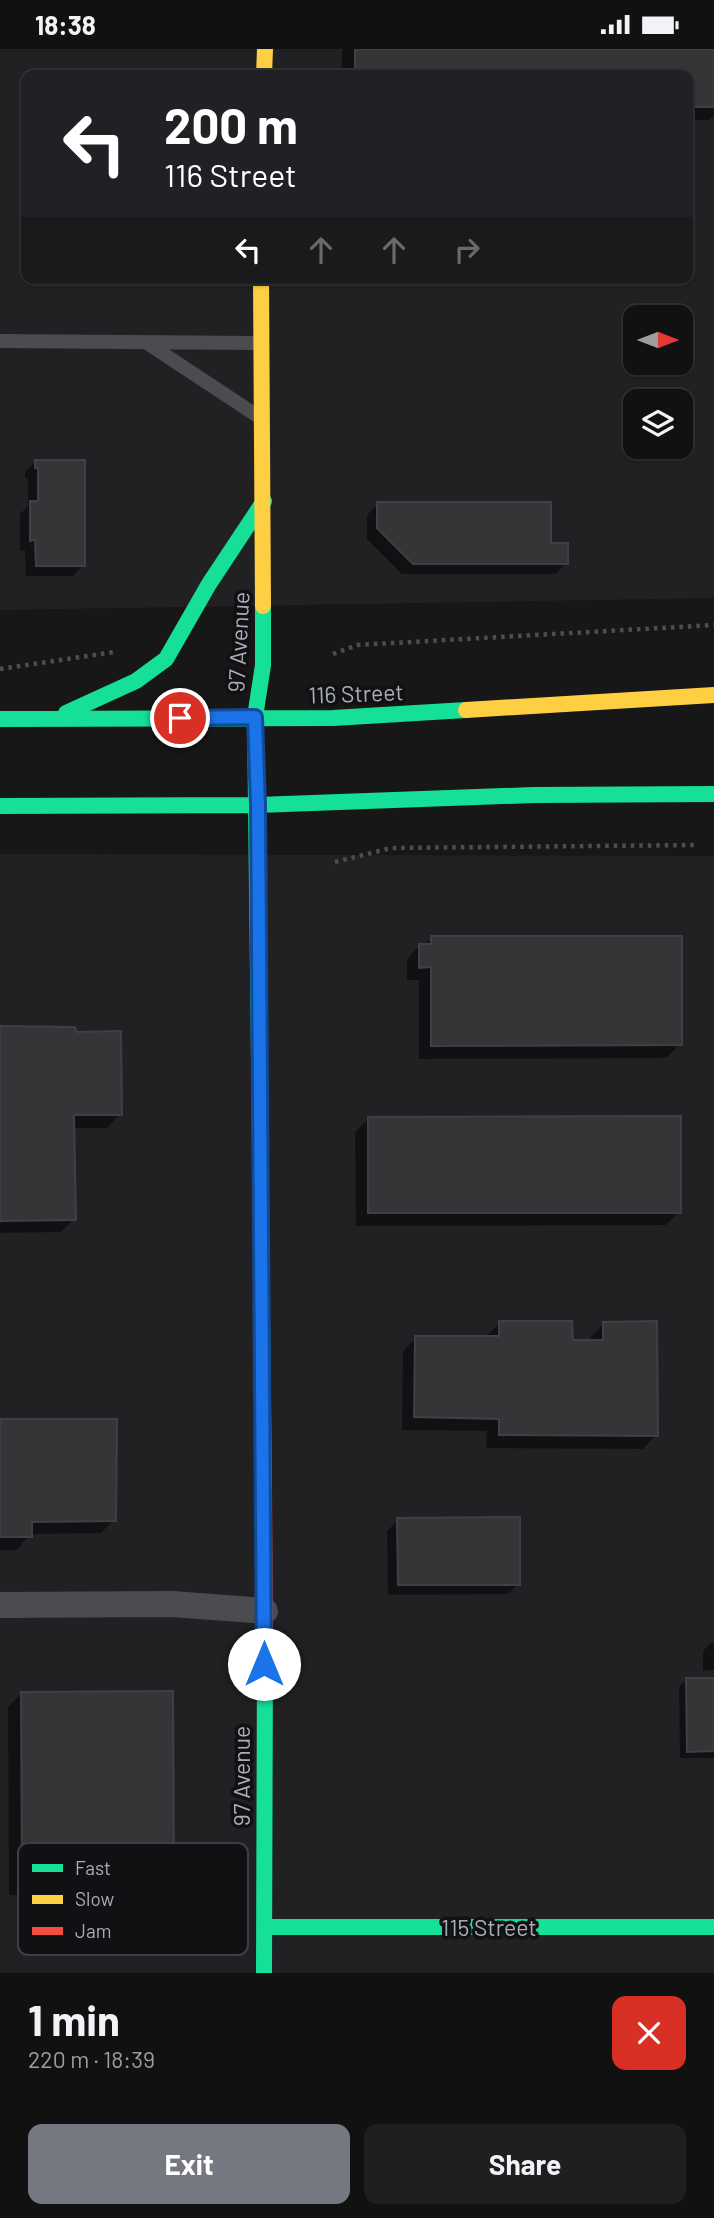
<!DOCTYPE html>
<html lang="en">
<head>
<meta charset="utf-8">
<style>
	:root { --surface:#111; --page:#1e1f1f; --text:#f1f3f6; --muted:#9c9d9f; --line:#303131; --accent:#757880 }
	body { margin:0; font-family:Barlow,sans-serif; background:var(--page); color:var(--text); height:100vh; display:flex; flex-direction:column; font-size:26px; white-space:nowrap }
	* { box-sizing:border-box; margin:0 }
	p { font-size:23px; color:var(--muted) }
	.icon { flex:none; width:38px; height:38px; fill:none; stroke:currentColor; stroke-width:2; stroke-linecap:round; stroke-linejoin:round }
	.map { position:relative; height:1924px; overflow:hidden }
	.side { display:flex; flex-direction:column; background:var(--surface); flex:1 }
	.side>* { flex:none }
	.banner { position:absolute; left:21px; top:21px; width:672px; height:214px; border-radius:14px; box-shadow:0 2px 5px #0004,0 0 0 2px var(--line); background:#202124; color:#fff; overflow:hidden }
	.needle { width:46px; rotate:90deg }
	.buttons { position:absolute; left:623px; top:256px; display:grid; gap:14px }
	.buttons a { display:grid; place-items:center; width:70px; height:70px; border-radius:14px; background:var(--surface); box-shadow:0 2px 5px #0004,0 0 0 2px var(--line); font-size:35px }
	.pin { position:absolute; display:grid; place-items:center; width:60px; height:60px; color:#fff; margin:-30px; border:4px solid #fff; border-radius:50%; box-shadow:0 2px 7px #0007 }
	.me { position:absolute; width:77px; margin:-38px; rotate:0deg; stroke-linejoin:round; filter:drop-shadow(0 0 5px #0008) }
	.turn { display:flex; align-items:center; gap:24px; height:147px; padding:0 28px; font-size:32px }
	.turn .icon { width:91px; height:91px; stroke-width:2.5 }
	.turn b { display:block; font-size:49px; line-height:60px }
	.lanes { display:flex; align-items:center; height:66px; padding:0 28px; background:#0003; justify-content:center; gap:35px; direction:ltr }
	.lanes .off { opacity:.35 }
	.round { display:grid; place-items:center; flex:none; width:74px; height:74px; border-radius:14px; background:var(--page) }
	.overview { display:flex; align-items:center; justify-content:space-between; height:119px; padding:0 28px }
	h1 { font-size:42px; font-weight:700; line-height:52px }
	.cta { display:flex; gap:14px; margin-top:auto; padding:14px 28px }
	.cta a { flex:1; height:80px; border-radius:14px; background:var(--accent); color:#fff; font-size:28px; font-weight:700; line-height:80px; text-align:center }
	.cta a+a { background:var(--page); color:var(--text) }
	.status { display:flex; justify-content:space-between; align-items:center; height:49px; padding:0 35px; background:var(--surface); direction:ltr }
	.status svg { height:19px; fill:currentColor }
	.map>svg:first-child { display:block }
	.built { fill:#212124; fill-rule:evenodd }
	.shadow { fill:#0007 }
	.building { fill:#343537; stroke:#3f4043; stroke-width:2 }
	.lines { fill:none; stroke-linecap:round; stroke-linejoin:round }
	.path { stroke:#4d4e52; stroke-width:4.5; stroke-dasharray:3.5 5; stroke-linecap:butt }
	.lane { stroke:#4b4c50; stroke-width:14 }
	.street { stroke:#4b4c50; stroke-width:26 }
	.fast { stroke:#16e098; stroke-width:16 }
	.slow { stroke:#ffcf43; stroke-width:16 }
	.jam { stroke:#f24e42; stroke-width:16 }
	.route-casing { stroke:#114b97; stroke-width:18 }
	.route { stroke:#1a73e8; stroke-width:12 }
	.labels { text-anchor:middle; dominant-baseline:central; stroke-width:7; stroke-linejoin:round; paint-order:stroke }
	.street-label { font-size:23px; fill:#a8adb8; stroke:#111113 }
	.key { fill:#111113; stroke:#3e4045; stroke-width:2 }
	.key-label { font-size:19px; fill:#a8adb8 }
</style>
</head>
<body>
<div class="status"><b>18:38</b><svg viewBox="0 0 49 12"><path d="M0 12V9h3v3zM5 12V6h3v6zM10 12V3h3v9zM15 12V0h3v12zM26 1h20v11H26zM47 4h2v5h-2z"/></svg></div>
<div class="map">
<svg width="714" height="1924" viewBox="0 0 714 1924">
	<rect width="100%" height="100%" fill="#171717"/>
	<path class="built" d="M0 0H714V549L0 561ZM26 26H688V229H26ZM635 268H681V313H635ZM635 352H681V397H635Z
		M0 805 714 807V1924H0Z"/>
	<path class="shadow" d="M342 0H714V66L709 71H688V26H342Z
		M35 413 83 516 73 527H26L25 501 20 502V465L28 457V429H25V423Z
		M378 455 549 496 566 514 556 525H402L367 490V466Z
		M432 889 680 995 666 1009 419 1010V931H407V910L420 896H424Z
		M0 979 120 1065 107 1079H73L75 1170 61 1183 0 1184Z
		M369 1069 679 1163 666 1176 356 1177 355 1083Z
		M500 1274 571 1293H591V1288L604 1274 656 1386 643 1400 486 1399 487 1382 402 1381 403 1302 416 1289 486 1287Z
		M0 1372 114 1471 101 1484 30 1485 17 1501H0Z
		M398 1471 518 1535 508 1545 388 1546 387 1482Z
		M711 1594H714V1621H703V1602Z
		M714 1630V1709H680L679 1638 686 1631Z
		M21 1645 173 1831 159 1845 9 1846 8 1658Z"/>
	<path class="building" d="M355 0H714V58H688V26H355Z
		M35 411H85V517H36L35 491 30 492V452H38V419H35Z
		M377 453H551V494H568V515H413L377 479Z
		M431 887H682V996L431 997V918L419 919V895H431Z
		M0 977 75 978 77 983 121 982 122 1066H74L76 1171 0 1172Z
		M681 1067V1164H368V1068Z
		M499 1272H572L573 1291H603V1273L657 1272 658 1387 499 1386V1370L414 1368 415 1287H499Z
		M0 1370H117L116 1472 32 1473V1488H0Z
		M520 1468V1536H398L397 1469Z
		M686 1629H714V1702L687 1703Z
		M173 1642 174 1832 22 1833 21 1643Z"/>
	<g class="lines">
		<path class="path" d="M333 605 357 596 714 576
			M0 620 114 603
			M335 813 391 799 697 796"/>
		<path class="lane" d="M0 292 260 294
			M147 294 259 368"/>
		<path class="street" d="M0 1556 172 1555 265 1562"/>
		<path class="fast" d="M263 557V616L255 668 264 1439
			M66 664 136 632 166 610 209 535 264 452
			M0 670 333 669 466 661
			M0 757 258 756 534 746 714 745
			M264 1878H714
			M264 1924 265 1600"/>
		<path class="slow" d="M264 26 265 0
			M261 229 263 557
			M466 661 714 646"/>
		<path class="jam" d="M264 1439 265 1600"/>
	</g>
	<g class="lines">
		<defs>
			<path id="route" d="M180 669 255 668 258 756 264 1615"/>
		</defs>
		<use href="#route" class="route-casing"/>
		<use href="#route" class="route"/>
	</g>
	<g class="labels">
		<g class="street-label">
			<text transform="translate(238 593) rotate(-87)">97 Avenue</text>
			<text transform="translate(356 644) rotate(-2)">116 Street</text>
			<text transform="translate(241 1727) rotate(-90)">97 Avenue</text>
			<text x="489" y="1878">115 Street</text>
		</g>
	</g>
	<rect x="18" y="1794" width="230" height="112" rx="10" class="key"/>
	<rect x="32" y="1815" width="31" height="8" fill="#16e098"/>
	<rect x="32" y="1846" width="31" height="9" fill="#ffcf43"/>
	<rect x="32" y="1878" width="31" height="8" fill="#f24e42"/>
	<g class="key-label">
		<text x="75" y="1826">Fast</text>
		<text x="75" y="1857">Slow</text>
		<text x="75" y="1889">Jam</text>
	</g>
</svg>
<div class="buttons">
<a><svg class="needle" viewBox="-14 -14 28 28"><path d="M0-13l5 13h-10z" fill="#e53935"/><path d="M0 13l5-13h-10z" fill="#9c9d9f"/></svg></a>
<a><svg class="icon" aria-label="layers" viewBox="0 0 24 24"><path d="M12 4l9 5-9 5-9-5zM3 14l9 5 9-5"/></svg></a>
</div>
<div class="pin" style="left:180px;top:669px;background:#d93025"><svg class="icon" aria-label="arrive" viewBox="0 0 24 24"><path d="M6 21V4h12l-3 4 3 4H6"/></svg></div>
<svg class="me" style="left:264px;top:1615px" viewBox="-20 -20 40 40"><circle r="19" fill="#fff"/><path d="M0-13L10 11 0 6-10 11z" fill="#1a73e8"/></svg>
<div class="banner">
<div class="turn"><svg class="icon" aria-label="left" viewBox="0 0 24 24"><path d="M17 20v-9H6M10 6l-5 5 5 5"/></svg><div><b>200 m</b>116 Street</div></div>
<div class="lanes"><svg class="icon" aria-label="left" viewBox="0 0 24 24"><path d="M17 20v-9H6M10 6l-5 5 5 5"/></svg><svg class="icon off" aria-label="ahead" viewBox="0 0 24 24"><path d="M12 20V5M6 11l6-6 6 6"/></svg><svg class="icon off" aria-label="ahead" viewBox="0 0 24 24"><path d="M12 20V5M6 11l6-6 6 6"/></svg><svg class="icon off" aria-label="right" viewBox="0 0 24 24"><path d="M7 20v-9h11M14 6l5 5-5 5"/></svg></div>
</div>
</div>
<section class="side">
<div class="overview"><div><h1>1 min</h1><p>220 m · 18:39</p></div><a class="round" style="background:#d93025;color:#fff"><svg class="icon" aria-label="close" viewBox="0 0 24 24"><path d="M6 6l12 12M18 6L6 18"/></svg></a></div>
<div class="cta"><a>Exit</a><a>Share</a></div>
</section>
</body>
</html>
